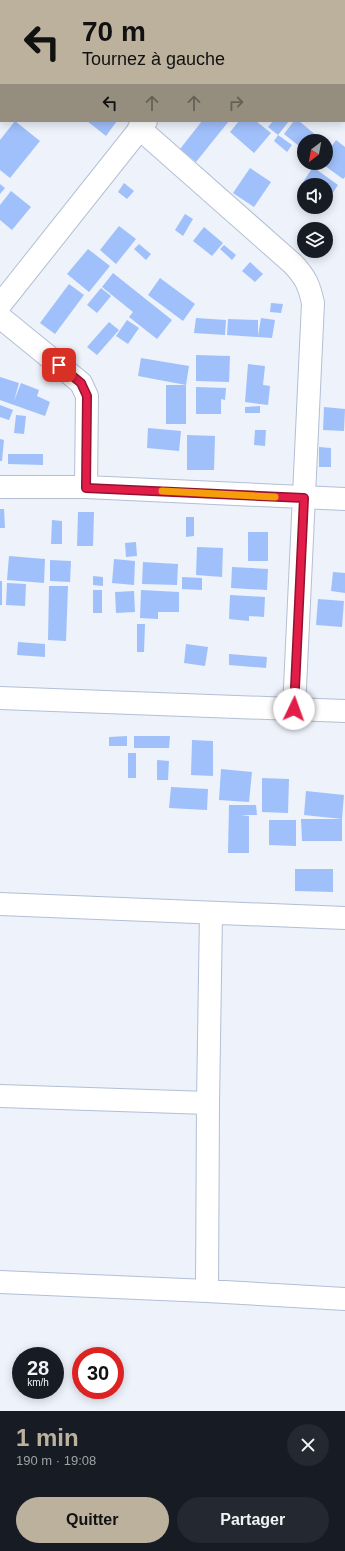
<!DOCTYPE html>
<html lang="fr">
<head>
<meta charset="utf-8">
<style>
	:root { --surface:#171b24; --page:#242831; --text:#f1f3f6; --muted:#9ea1a6; --accent:#bbb19d }
	body { margin:0; font-family:Helvetica,sans-serif; background:var(--page); color:var(--text); height:100vh; display:flex; flex-direction:column; font-size:15px; white-space:nowrap }
	* { box-sizing:border-box; margin:0 }
	p { font-size:13px; color:var(--muted) }
	.icon { flex:none; width:22px; height:22px; fill:none; stroke:currentColor; stroke-width:2; stroke-linecap:round; stroke-linejoin:round }
	.map { position:relative; height:1411px; overflow:hidden }
	.side { display:flex; flex-direction:column; background:var(--surface); flex:1 }
	.side>* { flex:none }
	.top-card { position:absolute; left:0px; top:0px; width:345px; height:122px; box-shadow:0 2px 10px #0003; background:#bbb19d; color:#111; overflow:hidden }
	.needle { width:26px; rotate:211deg }
	.buttons { position:absolute; left:297px; top:134px; display:grid; gap:8px }
	.buttons a { display:grid; place-items:center; width:36px; height:36px; border-radius:50%; background:var(--surface); box-shadow:0 2px 10px #0003; font-size:20px }
	.speed { position:absolute; left:12px; top:1347px; display:flex; gap:8px; font-size:20px; font-weight:700; text-align:center }
	.speed>* { display:grid; place-content:center; width:52px; height:52px; border-radius:50%; background:var(--surface); box-shadow:0 2px 10px #0003; line-height:1 }
	.speed small { font-size:10px; font-weight:400 }
	.speed .limit { border:6px solid #d22; background:#fff; color:#111 }
	.pin { position:absolute; display:grid; place-items:center; width:34px; height:34px; color:#fff; margin:-17px; border-radius:8px; box-shadow:0 2px 6px #0006 }
	.me { position:absolute; width:44px; margin:-22px; rotate:3deg; stroke-linejoin:round; filter:drop-shadow(0 0 3px #0008) }
	.turn { display:flex; align-items:center; gap:14px; height:84px; padding:0 16px; font-size:18px }
	.turn .icon { width:52px; height:52px; stroke-width:2.5 }
	.turn b { display:block; font-size:28px; line-height:34px }
	.lanes { display:flex; align-items:center; height:38px; padding:0 16px; background:#0003; justify-content:center; gap:20px; direction:ltr }
	.lanes .off { opacity:.35 }
	.round { display:grid; place-items:center; flex:none; width:42px; height:42px; border-radius:21px; background:var(--page) }
	.headline { display:flex; align-items:center; justify-content:space-between; height:68px; padding:0 16px }
	h1 { font-size:24px; font-weight:700; line-height:30px; color:var(--accent) }
	.cta { display:flex; gap:8px; margin-top:auto; padding:8px 16px }
	.cta a { flex:1; height:46px; border-radius:24px; background:var(--accent); color:#111; font-size:16px; font-weight:700; line-height:46px; text-align:center }
	.cta a+a { background:var(--page); color:var(--text) }
	.map>svg:first-child { display:block }
	.building { fill:#a0c0fb }
	.lines { fill:none; stroke-linecap:round; stroke-linejoin:round }
	.minor-casing { stroke:#b3bfd4; stroke-width:24 }
	.minor { stroke:#fff; stroke-width:22 }
	.route-casing { stroke:#92132f; stroke-width:10 }
	.route { stroke:#e11d48; stroke-width:7 }
	.slow { stroke:#f59e0b; stroke-width:7 }
</style>
</head>
<body>
<div class="map">
<svg width="345" height="1411" viewBox="0 0 345 1411">
	<rect width="100%" height="100%" fill="#edf2fb"/>
	<path class="building" d="M15 121 40 141 10 178 0 170V140Z
		M87 121H117L106 136Z
		M202 121H229L196 162 180 149Z
		M239 121H256L271 133 254 153 230 132Z
		M273 121H289L278 135 268 127Z
		M294 121H299L323 141H304V150L284 134Z
		M278 135 292 145 287 152 274 141Z
		M336 140 345 147V177L343 179 321 163H326V154Z
		M313 167 338 185 326 203V185H304V187L301 185Z
		M250 168 271 182 254 207 233 193Z
		M124 183 134 191 127 199 118 192Z
		M0 184 5 188 0 194Z
		M11 191 31 207 12 230 0 220V205Z
		M185 214 193 219 183 236 175 230Z
		M119 226 136 239 116 264 100 250Z
		M204 227 223 243 212 256 193 241Z
		M139 244 151 254 146 260 134 249Z
		M224 245 236 255 232 260 220 249Z
		M88 249 110 266 89 292 67 274Z
		M250 262 263 274 255 282 242 271Z
		M113 273 172 320 157 339 129 317 133 312 102 287Z
		M160 278 195 304 183 321 148 295Z
		M69 284 84 295 55 334 40 323Z
		M101 288 111 296 97 313 87 305Z
		M271 303 283 304 281 313 270 312Z
		M196 318 226 320 225 335 194 333Z
		M261 318 275 320 272 338 227 335 228 319 258 320V336Z
		M127 320 139 328 128 344 116 336Z
		M109 322 119 330 97 355 87 347Z
		M196 355 230 356 229 382 196 381Z
		M141 358 189 366 186 385 138 376Z
		M248 364 265 366 263 385 270 386 268 405 245 402Z
		M0 377 19 383 14 401 21 383 39 390 37 396 50 402 45 416 0 400Z
		M166 385H186V424H166Z
		M196 387 226 388 225 400 221 399V414H196Z
		M0 405 13 410 9 420 0 417Z
		M260 406V413H245V407Z
		M324 407 345 409 344 431 323 430Z
		M16 415 26 416 24 434 14 433Z
		M148 428 181 431 179 451 147 448Z
		M255 430H266L265 446 254 445Z
		M187 435 215 436 214 470H187Z
		M0 439 4 440 2 461H0Z
		M319 447 331 448V467H319Z
		M8 454H43V465L8 464Z
		M0 509H4L5 528H0Z
		M78 512H94L93 546H77Z
		M186 517H194V536L186 537Z
		M52 520 62 521V544H51Z
		M248 532H268V561H248Z
		M136 542 137 556 126 557 125 543Z
		M197 547 223 548 222 577 196 575Z
		M9 556 45 559 44 583 7 580Z
		M114 559 135 561 134 585 112 583Z
		M50 560 71 561 70 582 50 581Z
		M143 562 178 564 177 585 142 584Z
		M232 567 268 569 267 590 231 588Z
		M333 572 345 573V593L331 591Z
		M93 576 103 577V586L93 585Z
		M182 577 202 578V590L182 589Z
		M0 581H2V605H0Z
		M7 583 26 584 25 606 6 605Z
		M49 586H68L66 641 48 640Z
		M93 590H102V613H93Z
		M141 590 179 592V612H158V619L140 618Z
		M134 591 135 612 116 613 115 592Z
		M230 595 265 597 264 617 249 616V621L229 619Z
		M318 599 344 601 342 627 316 625Z
		M137 624H145L144 652H137Z
		M18 642 45 644V657L17 655Z
		M186 644 208 647 205 666 184 663Z
		M229 654 267 657 266 668 229 665Z
		M127 736V746H109V737Z
		M134 736H170L169 748H134Z
		M192 740 213 741V776L191 775Z
		M128 753H136V778H128Z
		M157 760 169 761 168 780H157Z
		M221 769 252 772 249 802 219 800Z
		M262 778 289 779 288 813 262 812Z
		M171 787 208 789 207 810 169 808Z
		M306 791 344 795 342 819 304 815Z
		M229 805H256L257 815H241L249 816V853H228Z
		M301 819H342V841H302Z
		M269 820H296V846L269 845Z
		M295 869H333V892L295 891Z"/>
	<g class="lines">
		<defs>
			<path id="minor" d="M277 0 279 1
				M246 1 247 0
				M344 51 345 52
				M139 128 293 264C306 278 309 285 313 303L294 709
				M0 305 146 121
				M0 317 81 383 87 396 86 487
				M0 487H86L345 499
				M0 698 345 711
				M0 904 345 918
				M0 1096 208 1103
				M0 1282 207 1291 345 1299
				M207 1291 208 1103 211 913"/>
		</defs>
		<use href="#minor" class="minor-casing"/>
		<use href="#minor" class="minor"/>
	</g>
	<g class="lines">
		<defs>
			<path id="route" d="M59 365 81 383 87 396 86 488 304 498 294 709"/>
		</defs>
		<use href="#route" class="route-casing"/>
		<use href="#route" class="route"/>
		<path class="slow" d="M162 491 275 497"/>
	</g>
</svg>
<div class="buttons">
<a><svg class="needle" viewBox="-14 -14 28 28"><path d="M0-13l5 13h-10z" fill="#e53935"/><path d="M0 13l5-13h-10z" fill="#9ea1a6"/></svg></a>
<a><svg class="icon" aria-label="sound" viewBox="0 0 24 24"><path d="M4 9h4l5-4v14l-5-4H4zM17 9q2 3 0 6"/></svg></a>
<a><svg class="icon" aria-label="layers" viewBox="0 0 24 24"><path d="M12 4l9 5-9 5-9-5zM3 14l9 5 9-5"/></svg></a>
</div>
<div class="speed"><div>28<small>km/h</small></div><div class="limit">30</div></div>
<div class="pin" style="left:59px;top:365px;background:#d93025"><svg class="icon" aria-label="arrive" viewBox="0 0 24 24"><path d="M6 21V4h12l-3 4 3 4H6"/></svg></div>
<svg class="me" style="left:294px;top:709px" viewBox="-20 -20 40 40"><circle r="19" fill="#fff"/><path d="M0-13L10 11 0 6-10 11z" fill="#e11d48"/></svg>
<div class="top-card">
<div class="turn"><svg class="icon" aria-label="left" viewBox="0 0 24 24"><path d="M17 20v-9H6M10 6l-5 5 5 5"/></svg><div><b>70 m</b>Tournez à gauche</div></div>
<div class="lanes"><svg class="icon" aria-label="left" viewBox="0 0 24 24"><path d="M17 20v-9H6M10 6l-5 5 5 5"/></svg><svg class="icon off" aria-label="ahead" viewBox="0 0 24 24"><path d="M12 20V5M6 11l6-6 6 6"/></svg><svg class="icon off" aria-label="ahead" viewBox="0 0 24 24"><path d="M12 20V5M6 11l6-6 6 6"/></svg><svg class="icon off" aria-label="right" viewBox="0 0 24 24"><path d="M7 20v-9h11M14 6l5 5-5 5"/></svg></div>
</div>
</div>
<section class="side">
<div class="headline"><div><h1>1 min</h1><p>190 m · 19:08</p></div><a class="round"><svg class="icon" aria-label="close" viewBox="0 0 24 24"><path d="M6 6l12 12M18 6L6 18"/></svg></a></div>
<div class="cta"><a>Quitter</a><a>Partager</a></div>
</section>
</body>
</html>
